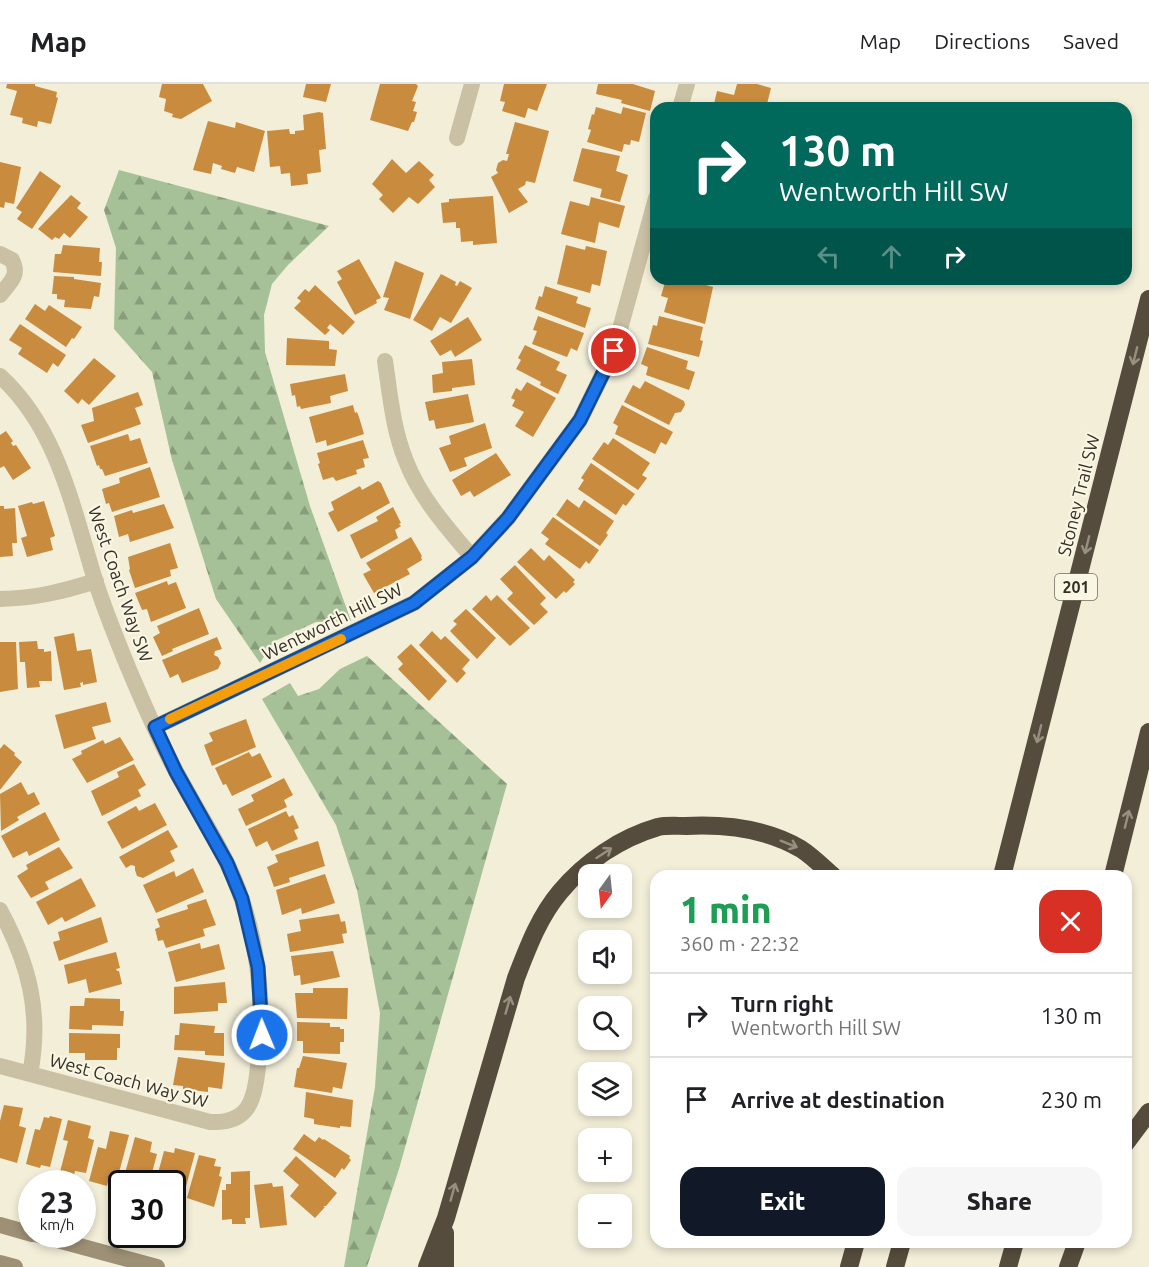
<!DOCTYPE html>
<html lang="en">
<head>
<meta charset="utf-8">
<style>
	:root { --surface:#fff; --page:#f6f6f6; --text:#202124; --muted:#757577; --line:#e0e0e0; --accent:#111827 }
	body { margin:0; font-family:Ubuntu,sans-serif; background:var(--page); color:var(--text); height:100vh; display:flex; flex-direction:column; font-size:22px; white-space:nowrap }
	* { box-sizing:border-box; margin:0 }
	p { font-size:20px; color:var(--muted) }
	.icon { flex:none; width:33px; height:33px; fill:none; stroke:currentColor; stroke-width:2; stroke-linecap:round; stroke-linejoin:round }
	.map { position:relative; flex:1; overflow:hidden }
	.details { position:absolute; left:650px; top:786px; width:482px; height:378px; display:flex; flex-direction:column; background:var(--surface); border-radius:18px; box-shadow:0 3px 9px #0003 }
	.details>* { flex:none }
	.hud { position:absolute; left:650px; top:18px; width:482px; height:183px; border-radius:18px; box-shadow:0 3px 9px #0003; background:#00695c; color:#fff; overflow:hidden }
	.needle { width:39px; rotate:195deg }
	.fabs { position:absolute; left:578px; top:780px; display:grid; gap:12px }
	.fabs a { display:grid; place-items:center; width:54px; height:54px; border-radius:12px; background:var(--surface); box-shadow:0 3px 9px #0003; font-size:30px }
	.speed { position:absolute; left:18px; top:1086px; display:flex; gap:12px; font-size:30px; font-weight:700; text-align:center }
	.speed>* { display:grid; place-content:center; width:78px; height:78px; border-radius:50%; background:var(--surface); box-shadow:0 3px 9px #0003; line-height:1 }
	.speed small { font-size:15px; font-weight:400 }
	.speed .limit { border:3px solid #111; border-radius:9px; background:#fff; color:#111 }
	.pin { position:absolute; display:grid; place-items:center; width:51px; height:51px; color:#fff; margin:-26px; border:3px solid #fff; border-radius:50%; box-shadow:0 2px 6px #0007 }
	.me { position:absolute; width:66px; margin:-33px; rotate:359deg; stroke-linejoin:round; filter:drop-shadow(0 0 4px #0008) }
	.turn { display:flex; align-items:center; gap:21px; height:126px; padding:0 30px; font-size:27px }
	.turn .icon { width:78px; height:78px; stroke-width:2.5 }
	.turn b { display:block; font-size:42px; line-height:51px }
	.lanes { display:flex; align-items:center; height:57px; padding:0 30px; background:#0003; justify-content:center; gap:30px; direction:ltr }
	.lanes .off { opacity:.35 }
	.round { display:grid; place-items:center; flex:none; width:63px; height:63px; border-radius:18px; background:var(--page) }
	.head { display:flex; align-items:center; justify-content:space-between; height:102px; padding:0 30px }
	h1 { font-size:36px; font-weight:800; line-height:45px; color:#1e9e55 }
	.primary-button { display:flex; gap:12px; margin-top:auto; padding:12px 30px }
	.primary-button a { flex:1; height:69px; border-radius:18px; background:var(--accent); color:#fff; font-size:24px; font-weight:800; line-height:69px; text-align:center }
	.primary-button a+a { background:var(--page); color:var(--text) }
	ul { padding:0; list-style:none }
	li { display:flex; align-items:center; gap:18px; height:84px; padding:0 30px; border-top:2px solid var(--line) }
	li div { flex:1 }
	li b { display:block; font-size:22px }
	li em { font-style:normal }
	header { display:flex; align-items:center; gap:36px; box-sizing:border-box; height:84px; padding:0 30px; background:var(--surface); border-bottom:2px solid var(--line) }
	header strong { font-size:28px }
	nav { display:flex; gap:33px; margin-inline-start:auto; font-size:21px }
	.map>svg:first-child { display:block }
	.forest { fill:url(#forest-firs) }
	.building { fill:#c98b3e }
	.lines { fill:none; stroke-linecap:round; stroke-linejoin:round }
	.minor { stroke:#cac1a4; stroke-width:16 }
	.secondary { stroke:#9d9075; stroke-width:16 }
	.motorway { stroke:#564c3d; stroke-width:18 }
	.oneway { stroke:#979080 }
	.route-casing { stroke:#114b97; stroke-width:15 }
	.route { stroke:#1a73e8; stroke-width:10 }
	.slow { stroke:#f59e0b; stroke-width:10 }
	.labels { text-anchor:middle; dominant-baseline:central; stroke-width:4.5; stroke-linejoin:round; paint-order:stroke }
	.shield { fill:#f9f6e4; stroke:#706b5f; stroke-width:1.5 }
	.shield-label { font-size:16px; font-weight:bold; fill:#352f26 }
	.street-label { font-size:18px; fill:#352f26; stroke:#f9f6e4 }
</style>
</head>
<body>
<header>
<strong>Map</strong>
<nav><a>Map</a><a>Directions</a><a>Saved</a></nav>
</header>
<div class="map">
<svg width="1149" height="1183" viewBox="0 0 1149 1183">
	<defs>
		<pattern id="forest-firs" width="22" height="20" patternUnits="userSpaceOnUse" patternTransform="scale(1.5)"><rect width="22" height="20" fill="#a6c198"/><path d="M5 1l3.5 6h-7zM16 11l3.5 6h-7z" fill="#889d7c"/></pattern>
	</defs>
	<rect width="100%" height="100%" fill="#f2eed8"/>
	<path class="forest" d="M119 86 329 142 288 181 272 200 264 231 265 268 310 422 351 537 316 538 273 558 260 579 216 515 172 376 152 288 114 245 116 164 104 126Z
		M367 572 507 700 399 1085 367 1183H344L375 1003 380 929 357 806 336 741 262 615 290 599 298 612 319 605 340 585Z"/>
	<path class="building" d="M7 0H35V2L57 8 56 13 58 14 51 40 38 37 37 43 22 39 23 34 10 31 17 7 6 4Z
		M162 0H203L212 17 181 35 172 33 173 30 164 27 166 15 159 13Z
		M306 0H331L326 18 303 13Z
		M380 0H416L418 2 412 17 416 18 413 27 417 28 414 38H412L408 47 370 36Z
		M504 0H547L537 27 528 24 525 34 502 27 505 18 500 17Z
		M598 0H633L655 7 650 27 621 19 622 16 596 10Z
		M737 0H757L771 4 766 24H713L717 7 734 11Z
		M596 23 621 30 623 23 646 29 639 58 631 56 630 61 624 60 622 68 587 58 591 46 588 45 592 30 594 31Z
		M319 28 323 29 326 65 319 66 321 88 307 90 308 100 291 102 290 89 281 90 280 82 270 83 267 47 289 45 290 50H295V47L304 46 303 31Z
		M208 37 235 44 236 38 265 47 254 88 237 83 235 89 221 85 222 82 213 79 211 90 193 86Z
		M515 38 549 47 535 99 526 97 525 101 518 105 528 118 509 129 491 93 498 89 496 86 498 79 503 76 507 77 509 70H506Z
		M582 64 620 72 616 87 628 91 620 118 600 113 602 105 573 97Z
		M392 75 406 89 419 77 434 91 429 96 435 103 418 120 409 113 393 129 379 115 383 111 372 100Z
		M0 78 21 83 14 120 5 118 4 124 0 123Z
		M40 87 61 102 32 145 17 135 22 128 16 124Z
		M71 111 81 119 77 124 88 133 70 154 64 149 59 155 55 153 52 156 38 145Z
		M493 112 497 159 473 161V157L461 158 460 144H456V138L443 139 441 119 449 118V115Z
		M591 113 625 122 619 144 599 138 595 159 561 150 570 117 589 122Z
		M63 161 100 164 99 178H102L101 192 53 188 55 170H61Z
		M566 161 585 166 586 162 607 167 600 202 592 200 590 209 557 200Z
		M359 175 381 214 376 216 377 219 355 231 337 198 342 195 337 187Z
		M395 177 424 189 410 235 384 226 389 214 383 213Z
		M441 190 456 198 455 201 457 202 460 197 472 204 451 239 440 233 432 247 413 236Z
		M54 192 74 193V195L101 199 99 213 94 212 91 225 64 223 65 216 57 215V210H52Z
		M666 195H685L713 203 705 240 664 228 668 214 661 212Z
		M315 201 355 238 343 251 330 240 327 244 330 246 325 251 294 224 301 217 297 214 305 205 309 208Z
		M545 202 578 213 576 219 591 224 585 244 535 225 539 212 542 213Z
		M35 220 45 227 49 221 82 243 74 255 72 254 66 263 25 235Z
		M538 232 584 249 577 267 571 264 567 273 532 260 537 247 533 246Z
		M659 232 703 243 700 256 703 257 699 273 648 260 653 241 657 242Z
		M468 233 482 256 455 273 451 266 440 272 430 257Z
		M20 240 66 271 58 283 53 279 47 289 18 270 22 264 9 256Z
		M287 254 329 257V265L337 266 335 282 286 281Z
		M525 261 560 278 556 286 567 291 558 310 540 301 541 298 516 285 521 276 518 274Z
		M647 263 688 277 686 285 695 288 689 306 646 291 648 283 641 280Z
		M94 274 116 292 89 321 82 315 78 320 64 307Z
		M472 275 475 301 452 304V307L433 309 432 291 443 289 442 278Z
		M345 290 348 307 330 312 331 319 301 325 300 322 297 323 295 311 292 312 290 300Z
		M645 297 684 317 685 321 681 328 675 329 669 341 624 318 633 301 640 305Z
		M527 298 556 314 533 353 515 342 524 328 512 322 515 316 511 314 516 304 521 307Z
		M138 308 143 321 135 324 141 340 88 359 81 341 94 337 92 324Z
		M468 310 474 338 436 345 434 336 429 337 425 318Z
		M353 321 355 329 357 328 359 333 364 350 327 362 326 356 316 359 309 333Z
		M622 321 673 348 666 361 661 358 655 370 615 350 618 342 613 339Z
		M485 339 492 364 464 374 467 382 450 388 439 364 451 360 449 352Z
		M6 347 13 357 11 359 13 362 16 361 31 384 13 396 4 382 0 384V351Z
		M128 350 130 357 140 354 148 379 105 392 102 385H100L99 381 97 382 90 362Z
		M613 354 650 379 642 391 647 394 638 406 592 375 604 358 608 361Z
		M363 356 369 374 363 375 365 383 356 386 357 390 336 397 333 393 323 396 318 380 320 379 317 369Z
		M496 369 511 391 474 413 470 407 461 412 452 396Z
		M591 379 635 410 626 422 623 420 616 431 578 405 584 396 581 394Z
		M150 383 160 413 112 428 109 419 106 420 102 405 120 399 119 394Z
		M378 397 381 399 390 419 338 448 328 429 334 426 331 418 360 402 362 406Z
		M567 415 579 424 584 416 614 437 606 449 608 451 600 462 556 431Z
		M44 417 55 452 50 454 53 466 27 473 21 454 27 452 18 422 32 418 33 420Z
		M164 420 174 444 130 458 128 450 119 453 114 432 132 426 133 429Z
		M0 422H4V425L15 424 17 459H12L13 472 0 473Z
		M393 423 401 439 399 440 401 442 395 446 398 454 361 475 350 451 378 437 376 433Z
		M553 433 599 466 589 480 586 477 580 485 545 460 549 455 541 449Z
		M411 453 422 472 421 473 422 476 407 485 410 490 374 509 363 490 371 486 366 479Z
		M170 459 178 484 170 486 171 492 135 504 129 486 130 485 128 473Z
		M531 464 544 477 549 471 575 496 573 498 575 500 566 509 564 507 556 515 517 478Z
		M515 481 546 514 540 520 548 528 534 541 507 515 513 509 500 495Z
		M167 497 168 501 176 498 186 524 151 538 147 525 142 526 135 509Z
		M486 511 491 517 497 511 530 544 510 562 472 525Z
		M199 524 209 550 172 565 173 567 162 572 153 553 160 549 157 542Z
		M466 525 496 554 477 575 450 547 457 540 453 537Z
		M432 547 441 556 445 552 470 576 462 585 466 589 457 599 419 561Z
		M74 549 77 567 91 565 97 598 83 601V598L80 599 81 603 64 606 54 553Z
		M217 553 222 565 215 567 214 571 218 573 221 579 218 585 182 599 178 590 170 594 162 576Z
		M37 557 38 565H44V568L51 567 52 597H39L40 603 27 604 25 578H20L19 558Z
		M0 558H16L18 605 0 608Z
		M411 560 447 597 429 617 398 585 403 580 397 573Z
		M106 618 111 638 92 643 96 655 64 665 55 631Z
		M246 635 256 663 212 682 204 661 213 657 209 649Z
		M120 653 134 676 87 699 72 675 82 670 81 667 103 656 105 660Z
		M4 660 15 669 14 671 22 678 0 706V665Z
		M249 668 252 673 260 669 272 693 232 712 226 700 223 701 215 684Z
		M134 680 146 701 138 706 141 712 102 732 91 707 119 693 117 688Z
		M284 694 293 711 284 716 287 723 246 742 238 725 254 717 251 711Z
		M21 698 28 711 34 708 40 720 17 733 19 736 1 747 0 710Z
		M155 719 167 741 122 765 107 738 136 722 139 727Z
		M286 727 289 733 293 731 299 744 294 746 298 755 272 767 267 757 256 763 248 745Z
		M45 728 60 756 29 772 27 767 13 774 1 752Z
		M168 746 178 763 170 767 175 777 143 794 137 792 135 786V782L131 781 126 784 119 773Z
		M318 757 325 782 289 794 290 798 274 803 267 783 278 778 275 771Z
		M59 763 73 784 45 798 49 805 31 814 17 792 28 785 26 781Z
		M193 784 204 808 156 829 143 801 174 787 176 793Z
		M325 790 335 819 302 830 301 824 282 831 276 806Z
		M81 794 96 822 65 838 62 833 48 841 36 818Z
		M206 815 216 841 203 845 205 852 166 864 163 856 158 857 155 845 160 843 157 835 188 825 187 821Z
		M339 830 341 838 345 837 347 849 342 850 344 859 290 868 287 850 301 847 299 836Z
		M101 833 108 858 59 877 53 858 60 856 58 848Z
		M200 859 201 865 219 860 225 885 176 898 168 868Z
		M333 867 340 893 301 901 300 891 294 892 291 872Z
		M116 868 120 884 116 885 117 887H119L122 900 89 909 86 895 68 900 64 881Z
		M225 898 227 919H218V927L174 930V903Z
		M313 904H348L347 935 297 934 295 909H313Z
		M85 914 120 915V927H124L123 942 92 941V946L69 945 70 922H84Z
		M297 938 330 939V943H340V945H344V958H340V970L303 969V957H297Z
		M180 939 215 942 214 949H224V972L205 971V967L174 966 175 951H179Z
		M69 949 120 950V964H117V976H85V969H69Z
		M303 972 347 979 342 1005 333 1003 332 1009 294 1003 297 984H299Z
		M178 973 225 979 222 1005 208 1003V1008L183 1005V1002L173 1001Z
		M306 1008 353 1016 351 1043 340 1042V1044L314 1040V1035L304 1033Z
		M4 1021 23 1024 19 1042 26 1044 17 1079 0 1074V1037Z
		M50 1032 62 1035 50 1083 41 1081 40 1084 26 1080 35 1045 40 1046 44 1033 49 1034Z
		M68 1036 91 1042 88 1054 94 1056 86 1089 75 1087 74 1091 60 1088 68 1057 63 1056Z
		M110 1047 129 1051 117 1096 109 1094 107 1102 89 1097 98 1063 106 1065Z
		M304 1050 315 1058 319 1053 323 1056 324 1055 350 1072 349 1074 351 1076 344 1086 342 1084 335 1094 293 1065Z
		M135 1053 152 1058 150 1068 157 1070 149 1100H122Z
		M175 1064 195 1069 184 1110 172 1107V1100H155L164 1067 174 1069Z
		M199 1071 216 1075 214 1082 221 1083 219 1092 222 1093 214 1123 187 1114Z
		M296 1072 337 1109 326 1122H323L325 1123 315 1134 290 1112 299 1101 283 1087Z
		M250 1087V1134H245L246 1140H232V1135L222 1136V1106H226V1100H231V1088Z
		M272 1099 273 1103 283 1102 287 1141 260 1144 254 1101Z"/>
	<g class="lines">
		<path class="minor" d="M680 24 687 0
			M457 54 472 0
			M0 170 12 176C20 192 10 198 0 211
			M385 277C390 310 393 346 406 377 419 412 448 445 472 473
			M0 292C59 346 73 426 96 499 106 529 118 559 130 588 145 623 160 659 178 691 200 732 228 772 242 816 260 870 264 926 258 982 255 1016 249 1040 210 1038L0 982
			M0 515C36 514 61 508 96 497
			M155 643 414 519 472 473 508 434 580 336 614 267 656 114
			M0 826C29 880 42 929 30 990"/>
		<path class="secondary" d="M0 1141 32 1150
			M35 1150 157 1183
			M0 1179 15 1183"/>
		<path class="motorway" d="M1002 792 1149 215
			M1113 792 1149 648
			M1125 1060 1149 1028
			M445 1149V1183
			M427 1183 446 1134 516 894C528 863 539 833 560 808 585 778 620 754 658 743 667 741 677 742 686 742 725 740 767 745 801 765 812 772 823 783 833 792
			M849 1183 856 1158
			M895 1183 902 1158
			M1008 1183 1015 1158
			M1068 1183 1077 1158"/>
	</g>
	<defs><path id="oneway-shaft" d="M-6 0H5M1.5-3L5.5 0L1.5 3" fill="none" stroke-width="1.6" stroke-linecap="round" stroke-linejoin="round" transform="scale(1.5)"/></defs>
	<g class="oneway">
		<use href="#oneway-shaft" transform="translate(1135 272) rotate(104)"/>
		<use href="#oneway-shaft" transform="translate(1087 461) rotate(104)"/>
		<use href="#oneway-shaft" transform="translate(1039 650) rotate(104)"/>
		<use href="#oneway-shaft" transform="translate(1127 735) rotate(-76)"/>
		<use href="#oneway-shaft" transform="translate(789 760) rotate(22)"/>
		<use href="#oneway-shaft" transform="translate(604 769) rotate(-33)"/>
		<use href="#oneway-shaft" transform="translate(508 921) rotate(-74)"/>
		<use href="#oneway-shaft" transform="translate(453 1108) rotate(-74)"/>
	</g>
	<g class="lines">
		<defs>
			<path id="route" d="M262 951 258 883 242 815 227 779 176 688 155 643 414 519 472 473 508 434 580 336 614 267"/>
		</defs>
		<use href="#route" class="route-casing"/>
		<use href="#route" class="route"/>
		<path class="slow" d="M170 635 341 555"/>
	</g>
	<g class="labels">
		<rect class="shield" x="1055" y="490" width="42" height="26" rx="4.5"/>
		<g class="shield-label">
			<text x="1076" y="503">201</text>
		</g>
		<g class="street-label">
			<text transform="translate(1078 411) rotate(-76)">Stoney Trail SW</text>
			<text transform="translate(121 500) rotate(71)">West Coach Way SW</text>
			<text transform="translate(332 537) rotate(-26)">Wentworth Hill SW</text>
			<text transform="translate(129 996) rotate(15)">West Coach Way SW</text>
		</g>
	</g>
</svg>
<div class="fabs">
<a><svg class="needle" viewBox="-14 -14 28 28"><path d="M0-13l5 13h-10z" fill="#e53935"/><path d="M0 13l5-13h-10z" fill="#757577"/></svg></a>
<a><svg class="icon" aria-label="sound" viewBox="0 0 24 24"><path d="M4 9h4l5-4v14l-5-4H4zM17 9q2 3 0 6"/></svg></a>
<a><svg class="icon" aria-label="search" viewBox="0 0 24 24"><circle cx="10" cy="10" r="6"/><path d="M15 15l6 6"/></svg></a>
<a><svg class="icon" aria-label="layers" viewBox="0 0 24 24"><path d="M12 4l9 5-9 5-9-5zM3 14l9 5 9-5"/></svg></a>
<a>+</a>
<a>−</a>
</div>
<div class="speed"><div>23<small>km/h</small></div><div class="limit">30</div></div>
<div class="pin" style="left:614px;top:267px;background:#d93025"><svg class="icon" aria-label="arrive" viewBox="0 0 24 24"><path d="M6 21V4h12l-3 4 3 4H6"/></svg></div>
<svg class="me" style="left:262px;top:951px" viewBox="-20 -20 40 40"><circle r="17" fill="#1a73e8" stroke="#fff" stroke-width="3"/><path d="M0-11L8 9 0 5-8 9z" fill="#fff"/></svg>
<div class="hud">
<div class="turn"><svg class="icon" aria-label="right" viewBox="0 0 24 24"><path d="M7 20v-9h11M14 6l5 5-5 5"/></svg><div><b>130 m</b>Wentworth Hill SW</div></div>
<div class="lanes"><svg class="icon off" aria-label="left" viewBox="0 0 24 24"><path d="M17 20v-9H6M10 6l-5 5 5 5"/></svg><svg class="icon off" aria-label="ahead" viewBox="0 0 24 24"><path d="M12 20V5M6 11l6-6 6 6"/></svg><svg class="icon" aria-label="right" viewBox="0 0 24 24"><path d="M7 20v-9h11M14 6l5 5-5 5"/></svg></div>
</div>
<section class="details">
<div class="head"><div><h1>1 min</h1><p>360 m · 22:32</p></div><a class="round" style="background:#d93025;color:#fff"><svg class="icon" aria-label="close" viewBox="0 0 24 24"><path d="M6 6l12 12M18 6L6 18"/></svg></a></div>
<ul>
<li><svg class="icon" aria-label="right" viewBox="0 0 24 24"><path d="M7 20v-9h11M14 6l5 5-5 5"/></svg><div><b>Turn right</b><p>Wentworth Hill SW</p></div><em>130 m</em></li>
<li><svg class="icon" aria-label="arrive" viewBox="0 0 24 24"><path d="M6 21V4h12l-3 4 3 4H6"/></svg><div><b>Arrive at destination</b></div><em>230 m</em></li>
</ul>
<div class="primary-button"><a>Exit</a><a>Share</a></div>
</section>
</div>
</body>
</html>
